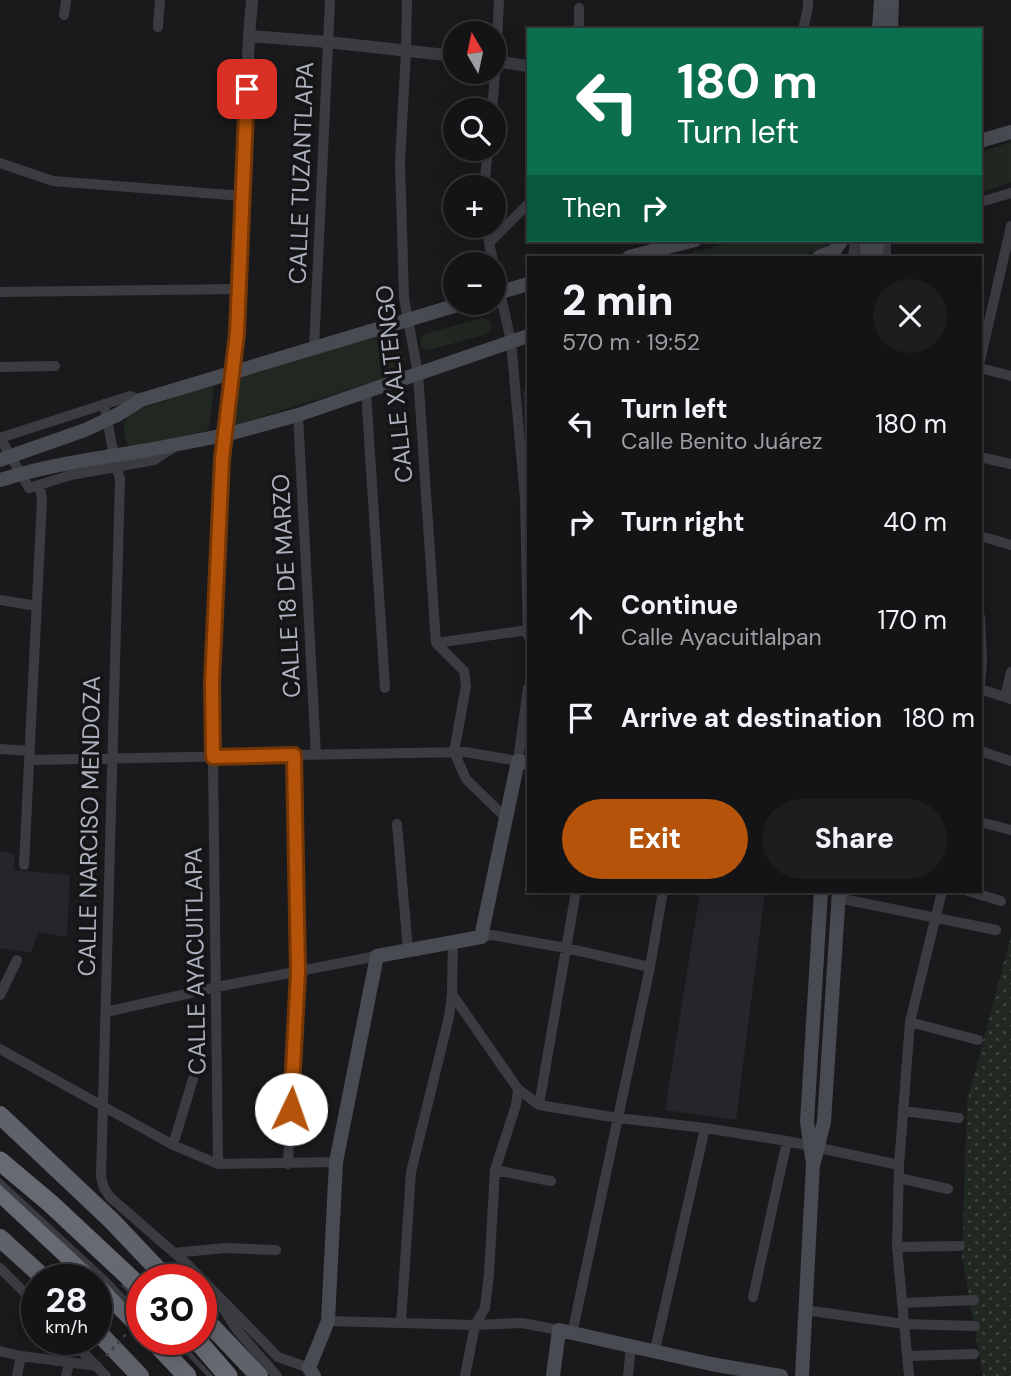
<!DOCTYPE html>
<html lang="en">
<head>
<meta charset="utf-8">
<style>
	:root { --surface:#141416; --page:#1d1d1f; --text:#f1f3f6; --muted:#9d9ea1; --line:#333335; --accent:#b45309 }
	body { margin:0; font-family:"DM Sans",sans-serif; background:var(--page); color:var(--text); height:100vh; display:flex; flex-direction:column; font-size:26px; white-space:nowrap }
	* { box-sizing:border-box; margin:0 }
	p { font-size:23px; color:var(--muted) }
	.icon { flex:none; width:38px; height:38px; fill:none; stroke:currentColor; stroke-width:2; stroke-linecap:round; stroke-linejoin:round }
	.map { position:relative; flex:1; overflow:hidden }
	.details { position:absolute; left:527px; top:256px; width:455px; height:637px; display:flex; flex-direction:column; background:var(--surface); border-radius:0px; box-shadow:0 7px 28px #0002,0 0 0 2px var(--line) }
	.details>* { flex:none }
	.banner { position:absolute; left:527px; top:28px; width:455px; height:214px; border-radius:0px; box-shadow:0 7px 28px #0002,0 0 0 2px var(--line); background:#0b6e4f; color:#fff; overflow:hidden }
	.needle { width:46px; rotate:351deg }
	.controls { position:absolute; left:443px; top:21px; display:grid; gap:14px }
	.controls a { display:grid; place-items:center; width:63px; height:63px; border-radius:50%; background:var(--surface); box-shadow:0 7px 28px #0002,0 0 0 2px var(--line); font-size:35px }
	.speed { position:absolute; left:21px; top:1264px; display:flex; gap:14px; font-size:35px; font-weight:700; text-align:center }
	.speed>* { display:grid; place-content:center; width:91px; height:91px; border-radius:50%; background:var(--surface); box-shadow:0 7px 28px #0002,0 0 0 2px var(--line); line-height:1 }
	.speed small { font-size:18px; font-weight:400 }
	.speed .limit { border:10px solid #d22; background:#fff; color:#111 }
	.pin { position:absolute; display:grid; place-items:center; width:60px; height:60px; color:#fff; margin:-30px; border-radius:14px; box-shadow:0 4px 10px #0006 }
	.me { position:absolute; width:77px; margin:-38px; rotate:3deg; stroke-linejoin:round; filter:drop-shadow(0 0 5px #0008) }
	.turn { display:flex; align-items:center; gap:24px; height:147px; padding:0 35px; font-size:32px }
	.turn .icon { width:91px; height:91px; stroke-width:2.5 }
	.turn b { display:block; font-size:49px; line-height:60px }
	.then { display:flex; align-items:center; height:66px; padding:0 35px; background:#0003; gap:14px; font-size:26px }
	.round { display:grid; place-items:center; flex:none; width:74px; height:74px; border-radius:37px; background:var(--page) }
	.head { display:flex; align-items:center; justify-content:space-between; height:119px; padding:0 35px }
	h1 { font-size:42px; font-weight:800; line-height:52px }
	.action { display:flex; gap:14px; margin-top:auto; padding:14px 35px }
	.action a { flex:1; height:80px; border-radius:42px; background:var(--accent); color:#fff; font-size:28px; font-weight:800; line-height:80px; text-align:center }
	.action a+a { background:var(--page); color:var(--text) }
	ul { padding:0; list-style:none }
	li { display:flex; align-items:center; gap:21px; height:98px; padding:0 35px }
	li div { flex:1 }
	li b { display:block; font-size:26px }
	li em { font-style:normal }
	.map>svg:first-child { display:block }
	.built { fill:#26262a }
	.grass { fill:url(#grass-dots) }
	.green { fill:#202821 }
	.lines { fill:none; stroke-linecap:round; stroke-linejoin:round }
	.service { stroke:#3b3c42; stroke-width:5 }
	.minor { stroke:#3b3c42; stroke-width:10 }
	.tertiary { stroke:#3b3c42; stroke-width:12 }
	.secondary { stroke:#494b52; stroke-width:14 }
	.trunk { stroke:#5f626a; stroke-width:18 }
	.motorway { stroke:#676a73; stroke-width:19 }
	.path-bridge { stroke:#414349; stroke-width:2.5; stroke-dasharray:3.5 5; stroke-linecap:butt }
	.service-bridge { stroke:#3b3c42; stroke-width:5 }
	.secondary-bridge { stroke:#494b52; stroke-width:14 }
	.route-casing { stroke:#753606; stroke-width:18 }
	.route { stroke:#b45309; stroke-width:12 }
	.labels { text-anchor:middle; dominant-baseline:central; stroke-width:7; stroke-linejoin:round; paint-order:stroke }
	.street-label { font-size:24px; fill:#acb1bd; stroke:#151518 }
</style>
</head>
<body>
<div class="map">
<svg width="1011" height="1376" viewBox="0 0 1011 1376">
	<defs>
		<pattern id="grass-dots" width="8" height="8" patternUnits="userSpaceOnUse" patternTransform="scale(1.75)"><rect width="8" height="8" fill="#202821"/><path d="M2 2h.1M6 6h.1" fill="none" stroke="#3e453f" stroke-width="1.8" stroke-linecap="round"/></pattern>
	</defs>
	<rect width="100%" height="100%" fill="#1a1a1d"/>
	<path class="built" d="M523 391 528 392V453L525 449Z
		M0 851 15 854 14 870 70 875 67 937 38 932 31 953 0 948Z
		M700 891H765L736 1120 665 1110Z"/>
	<path class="grass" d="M1011 936V1376H983L962 1256 967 1102Z"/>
	<path class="green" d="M1011 142V182L980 193V152Z
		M737 240H833C824 251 802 256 788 257 752 260 714 257 677 257Z
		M482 318 488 319 491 323V330L487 334 429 350 425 349 420 344 421 337 425 334Z
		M394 327 405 360 389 377 232 426 241 374Z
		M214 384 209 430 131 448C121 438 123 425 129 413Z"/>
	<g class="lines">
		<path class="service" d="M124 1285 142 1304
			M175 1339 210 1376"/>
		<path class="minor" d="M407 0 406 50 400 162 404 298 418 374 436 643 464 671 466 686 454 752 466 779 506 818
			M64 15 66 0
			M158 27 160 0
			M579 30V8
			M803 30 808 7V0
			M492 110 496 61 499 0
			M0 163 53 181 243 196
			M484 187 488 149
			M980 202 1011 193
			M487 226 489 243 511 341 525 499 528 636
			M489 243 528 204
			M853 257 855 240
			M886 257V240
			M0 292 239 289
			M314 348 330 0
			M980 361 1011 226
			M0 367 55 366
			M980 368 1011 376
			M366 391 385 688
			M104 404 116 466 120 479 101 1177 104 1188 110 1197 188 1265 278 1357 309 1368
			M298 415 316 755
			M0 438 29 488 71 475 154 460 173 448
			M0 438 130 396 141 400
			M980 457 1011 464
			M980 536 1011 545
			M0 600 37 606
			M980 617 982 661 980 685
			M436 643 528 630
			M980 689 1011 699
			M1005 697 1011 672
			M0 749 30 751
			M980 751 1011 761
			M29 760 465 752 518 761 528 688
			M980 822 1011 830
			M397 824 408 950
			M24 865 42 500 40 485
			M968 891 1001 901
			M838 898 996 930
			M481 937 492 935 566 948 650 967
			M452 994 518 1089 539 1105 618 1118 705 1128 787 1141 899 1165
			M0 995 17 960
			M106 1012 217 987 377 956
			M910 1022 978 1040
			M0 1049 173 1145 218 1164 336 1162
			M539 1105 576 891
			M903 1111 959 1118
			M173 1145 193 1079
			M218 1164 212 683 222 459 225 435
			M288 1164 298 972 294 755
			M495 1170 551 1181
			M899 1178 948 1189
			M897 1247 960 1246
			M174 1253 225 1248 276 1250
			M0 1268 37 1305
			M753 1297 787 1141
			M219 1302 237 1330 277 1376
			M902 1303 974 1300
			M805 1310 904 1324 975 1326
			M328 1321 475 1325 522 1323 559 1330
			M401 1323 411 1172 449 1017 452 994 453 941
			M572 1334 650 967 663 891
			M70 1339 106 1376
			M655 1350 705 1128
			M0 1351 21 1356 97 1366
			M907 1356 974 1354
			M17 1376 21 1356
			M66 1376 69 1364
			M465 1376 475 1325 485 1308 489 1274 495 1170 516 1105 518 1089
			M628 1376 631 1346
			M909 1376 897 1247 899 1165 910 1022 942 891"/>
		<path class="tertiary" d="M249 36 327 42 455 56
			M494 61 528 66
			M225 435 237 333 249 36 252 0"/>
		<path class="secondary" d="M879 30 881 0
			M891 30 892 0
			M980 141 1011 132
			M629 257 695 240
			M819 257 834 251 842 240
			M866 257 867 240
			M876 257 877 240
			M494 294 528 284
			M117 415 141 400 464 303
			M148 450 225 435 298 415 528 336
			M814 1162 824 1122 839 891
			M314 1376 309 1368 328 1321 336 1162 377 956 481 937 518 761 528 763
			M553 1376 559 1330 711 1364 781 1376
			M802 1376 813 1164 807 1122 821 891"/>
		<path class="trunk" d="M0 1115 112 1221 167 1279
			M0 1238 45 1279
			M201 1315 259 1376
			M96 1330 140 1376"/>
		<path class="motorway" d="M0 1161 50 1203 142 1289
			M0 1192 93 1279
			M96 1282 142 1328
			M152 1339 187 1376
			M196 1339 228 1376"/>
		<path class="path-bridge" d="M106 1356 137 1322"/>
		<path class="service-bridge" d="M0 1181 109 1282 142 1318"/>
		<path class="secondary-bridge" d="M0 460 85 430 117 415
			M0 480C48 465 98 458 148 450"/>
	</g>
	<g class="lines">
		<defs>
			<path id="route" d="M247 89 237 333 222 459 212 683 213 757 294 755 298 972 291 1109"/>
		</defs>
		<use href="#route" class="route-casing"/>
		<use href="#route" class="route"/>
	</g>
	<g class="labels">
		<g class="street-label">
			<text transform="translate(301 173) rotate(-88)">CALLE TUZANTLAPA</text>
			<text transform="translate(394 384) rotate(-96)">CALLE XALTENGO</text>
			<text transform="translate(286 586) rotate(-93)">CALLE 18 DE MARZO</text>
			<text transform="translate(89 826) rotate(-89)">CALLE NARCISO MENDOZA</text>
			<text transform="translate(195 961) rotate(-91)">CALLE AYACUITLAPA</text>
		</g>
	</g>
</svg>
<div class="controls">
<a><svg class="needle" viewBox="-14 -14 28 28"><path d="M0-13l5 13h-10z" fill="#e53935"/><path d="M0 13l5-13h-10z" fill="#9d9ea1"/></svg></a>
<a><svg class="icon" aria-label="search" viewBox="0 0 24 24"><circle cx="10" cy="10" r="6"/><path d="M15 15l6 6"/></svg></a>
<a>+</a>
<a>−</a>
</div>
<div class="speed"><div>28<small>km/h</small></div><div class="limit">30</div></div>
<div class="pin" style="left:247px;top:89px;background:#d93025"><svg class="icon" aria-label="arrive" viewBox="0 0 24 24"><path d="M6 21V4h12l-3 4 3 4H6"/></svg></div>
<svg class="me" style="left:291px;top:1109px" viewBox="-20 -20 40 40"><circle r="19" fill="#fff"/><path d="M0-13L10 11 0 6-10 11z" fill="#b45309"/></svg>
<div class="banner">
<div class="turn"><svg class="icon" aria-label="left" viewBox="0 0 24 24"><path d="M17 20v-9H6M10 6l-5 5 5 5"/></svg><div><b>180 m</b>Turn left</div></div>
<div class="then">Then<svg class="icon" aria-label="right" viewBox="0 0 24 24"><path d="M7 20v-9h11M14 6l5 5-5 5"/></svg></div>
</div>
<section class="details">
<div class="head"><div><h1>2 min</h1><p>570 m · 19:52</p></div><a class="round"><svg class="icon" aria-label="close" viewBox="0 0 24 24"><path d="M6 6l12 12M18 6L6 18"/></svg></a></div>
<ul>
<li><svg class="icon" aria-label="left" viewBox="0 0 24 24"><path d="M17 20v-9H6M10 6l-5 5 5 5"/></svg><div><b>Turn left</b><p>Calle Benito Juárez</p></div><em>180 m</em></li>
<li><svg class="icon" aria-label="right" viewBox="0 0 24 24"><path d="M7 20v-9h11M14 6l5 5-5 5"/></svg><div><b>Turn right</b></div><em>40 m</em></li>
<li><svg class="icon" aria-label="ahead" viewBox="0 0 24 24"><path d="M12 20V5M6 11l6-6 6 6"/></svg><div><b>Continue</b><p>Calle Ayacuitlalpan</p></div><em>170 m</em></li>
<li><svg class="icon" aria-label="arrive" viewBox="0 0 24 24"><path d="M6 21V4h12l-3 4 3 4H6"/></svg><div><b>Arrive at destination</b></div><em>180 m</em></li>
</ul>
<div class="action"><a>Exit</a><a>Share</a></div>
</section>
</div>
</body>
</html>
